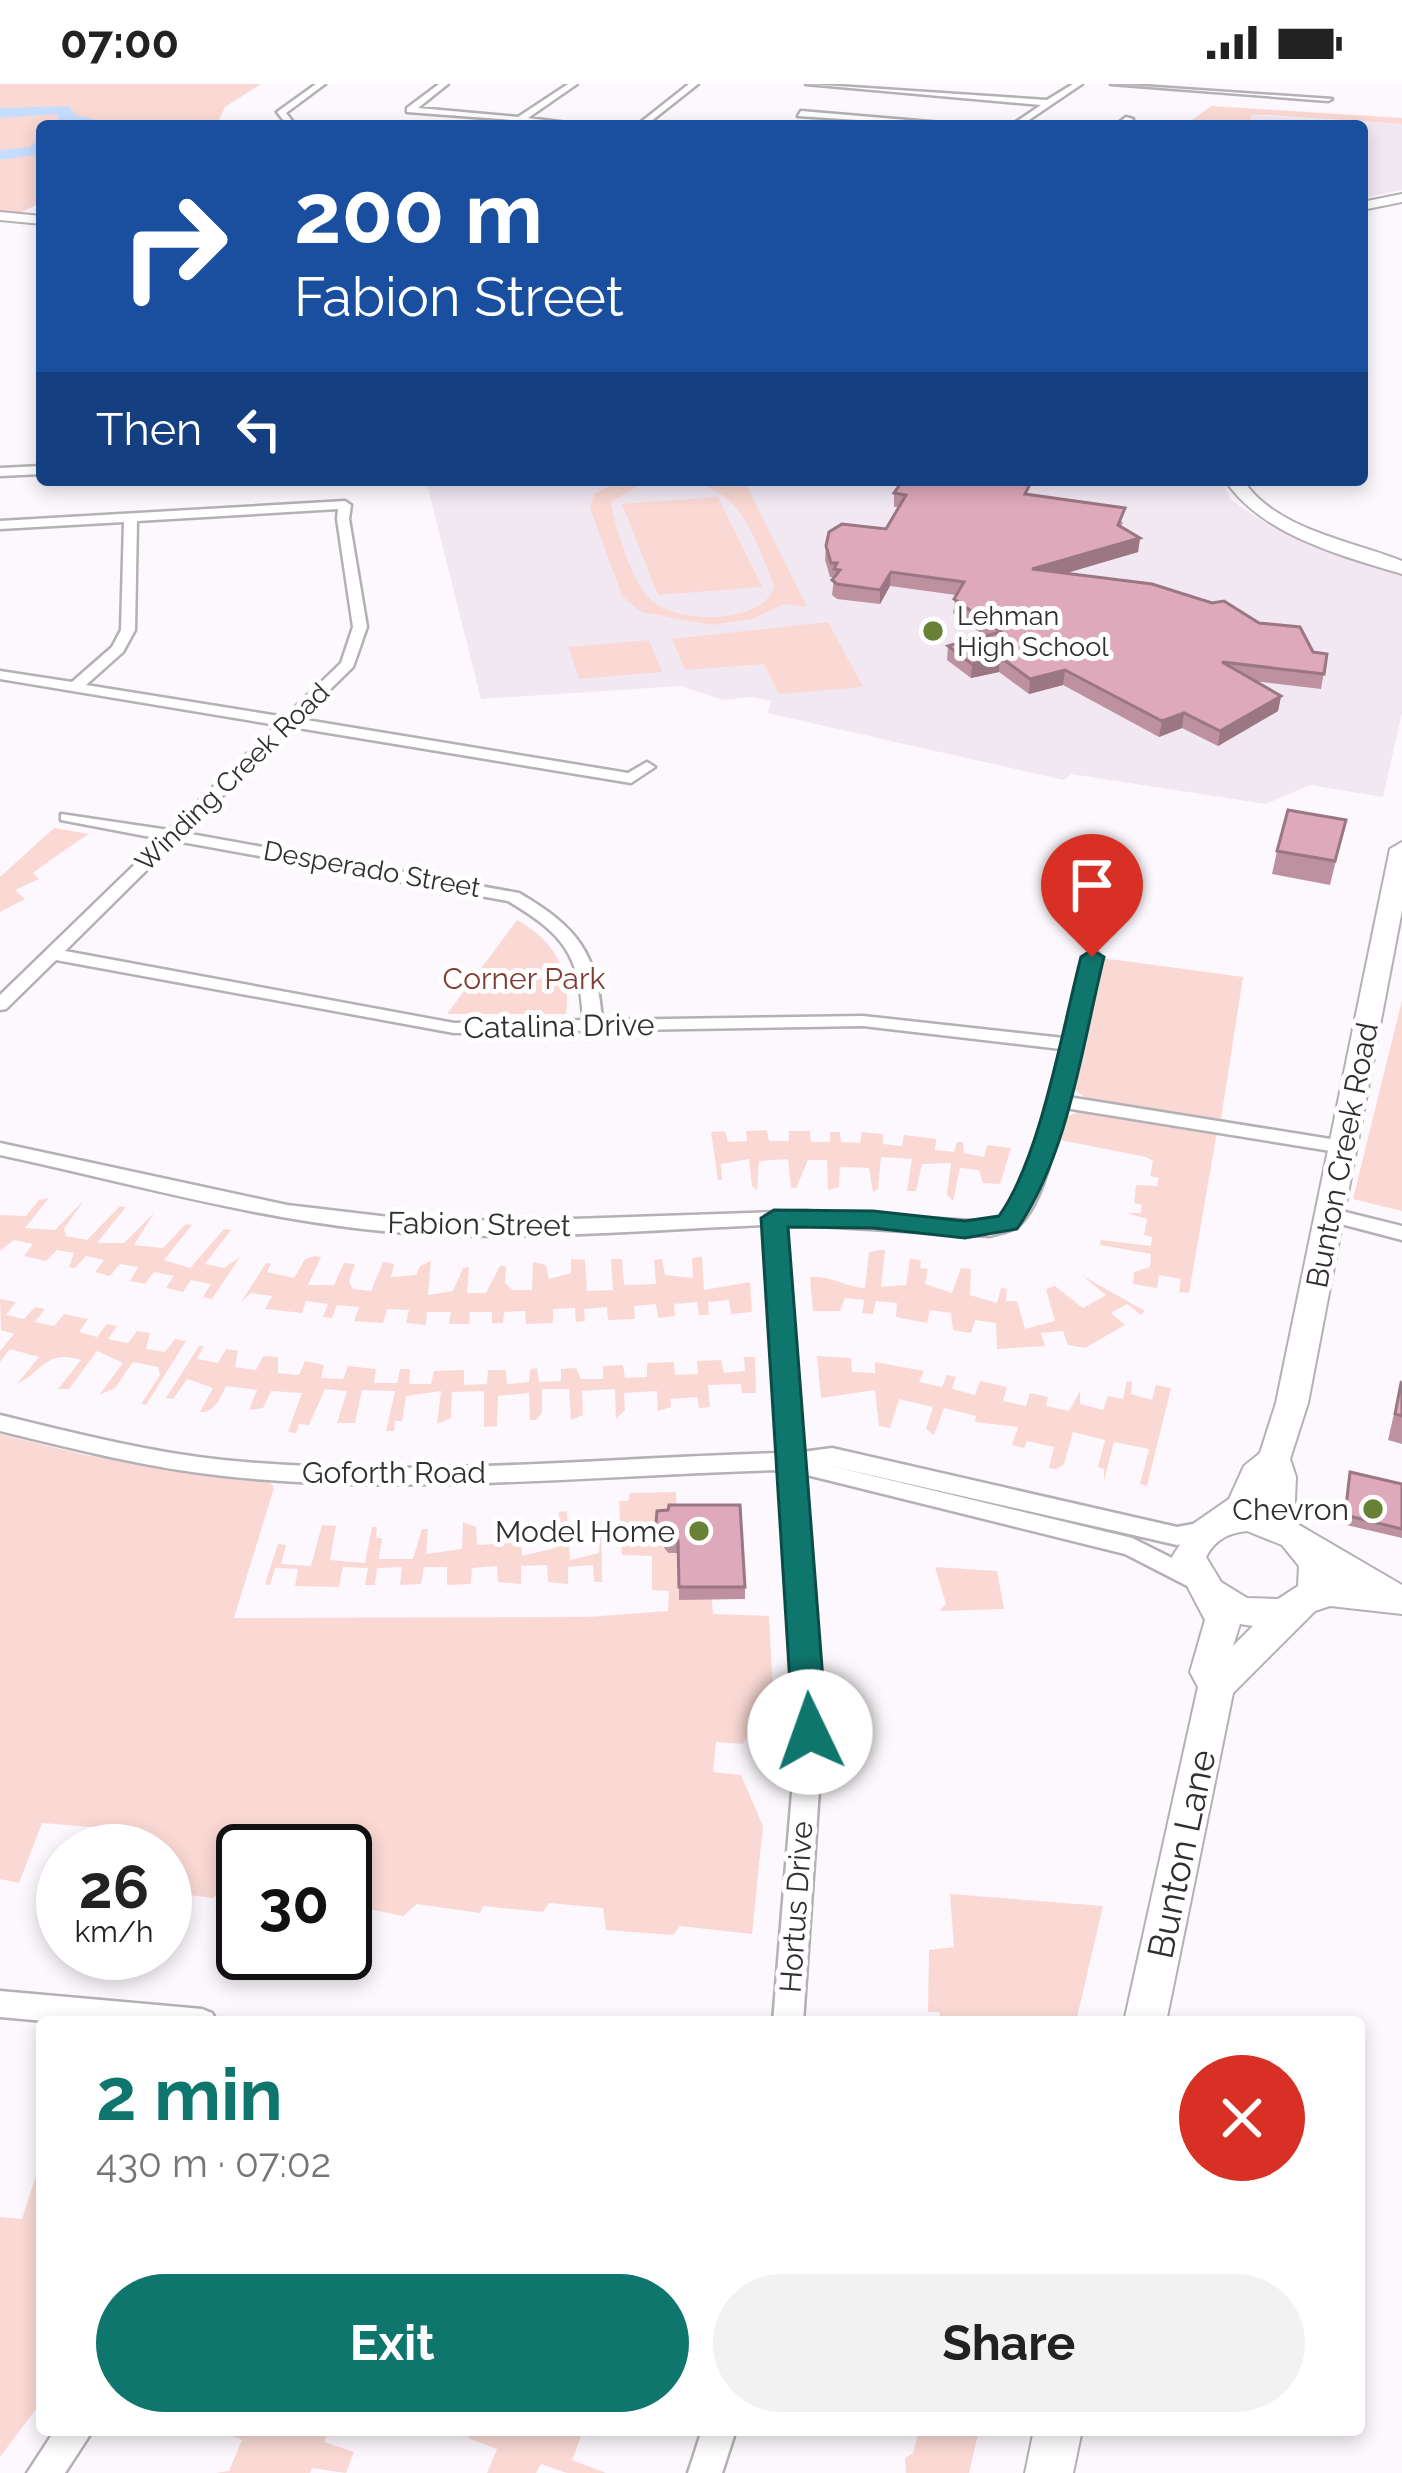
<!DOCTYPE html>
<html lang="en">
<head>
<meta charset="utf-8">
<style>
	:root { --surface:#fff; --page:#f2f2f2; --text:#222; --muted:#767676; --accent:#0f766e }
	body { margin:0; font-family:Raleway,sans-serif; background:var(--page); color:var(--text); height:100vh; display:flex; flex-direction:column; font-size:45px; white-space:nowrap }
	* { box-sizing:border-box; margin:0 }
	p { font-size:39px; color:var(--muted) }
	.icon { flex:none; width:66px; height:66px; fill:none; stroke:currentColor; stroke-width:2; stroke-linecap:round; stroke-linejoin:round }
	.map { position:relative; flex:1; overflow:hidden }
	.side { position:absolute; left:36px; top:1932px; width:1329px; height:420px; display:flex; flex-direction:column; background:var(--surface); border-radius:12px; box-shadow:0 6px 18px #0003 }
	.side>* { flex:none }
	.banner { position:absolute; left:36px; top:36px; width:1332px; height:366px; border-radius:12px; box-shadow:0 6px 18px #0003; background:#1a4fa0; color:#fff; overflow:hidden }
	.speed { position:absolute; left:36px; top:1740px; display:flex; gap:24px; font-size:60px; font-weight:700; text-align:center }
	.speed>* { display:grid; place-content:center; width:156px; height:156px; border-radius:50%; background:var(--surface); box-shadow:0 6px 18px #0003; line-height:1 }
	.speed small { font-size:30px; font-weight:400 }
	.speed .limit { border:6px solid #111; border-radius:18px; background:#fff; color:#111 }
	.pin { position:absolute; display:grid; place-items:center; width:102px; height:102px; color:#fff; margin:-123px -51px; border-radius:50% 50% 50% 0; rotate:-45deg; box-shadow:0 0 12px #0007 }
	.pin .icon { rotate:45deg }
	.me { position:absolute; width:132px; margin:-66px; rotate:357deg; stroke-linejoin:round; filter:drop-shadow(0 0 9px #0008) }
	.turn { display:flex; align-items:center; gap:42px; height:252px; padding:0 60px; font-size:54px }
	.turn .icon { width:156px; height:156px; stroke-width:2.5 }
	.turn b { display:block; font-size:84px; line-height:102px }
	.then { display:flex; align-items:center; height:114px; padding:0 60px; background:#0003; gap:24px; font-size:45px }
	.round { display:grid; place-items:center; flex:none; width:126px; height:126px; border-radius:63px; background:var(--page) }
	.overview { display:flex; align-items:center; justify-content:space-between; height:204px; padding:0 60px }
	h1 { font-size:72px; font-weight:700; line-height:90px; color:var(--accent) }
	.action { display:flex; gap:24px; margin-top:auto; padding:24px 60px }
	.action a { flex:1; height:138px; border-radius:72px; background:var(--accent); color:#fff; font-size:48px; font-weight:700; line-height:138px; text-align:center }
	.action a+a { background:var(--page); color:var(--text) }
	.status { display:flex; justify-content:space-between; align-items:center; height:84px; padding:0 60px; background:var(--surface); direction:ltr }
	.status svg { height:33px; fill:currentColor }
	.map>svg:first-child { display:block }
	.built { fill:#f2e8f2 }
	.green { fill:#fad9d4; fill-rule:evenodd }
	.lines { fill:none; stroke-linecap:round; stroke-linejoin:round }
	.river { fill:#c7ddff; fill-rule:evenodd }
	.street-casing { stroke:#b4b0b5; stroke-width:5 }
	.secondary-casing { stroke:#b4b0b5; stroke-width:4 }
	.street { fill:#fff; fill-rule:evenodd }
	.secondary { fill:#fff; fill-rule:evenodd }
	.wall { fill:#be91a1 }
	.shaded-wall { fill:#9b7683 }
	.building { fill:#dda9bb; stroke:#9b7683; stroke-width:3 }
	.route { fill:#0f766e; stroke:#0a4d48; stroke-width:3 }
	.poi-dot { fill:#688134; stroke:#fff; stroke-width:4.5 }
	.labels { text-anchor:middle; dominant-baseline:central; stroke-width:10; stroke-linejoin:round; paint-order:stroke }
	.far-poi-label { font-size:27px; fill:#312f31; stroke:#fff; text-anchor:start }
	.far-street-label { font-size:27px; fill:#312f31; stroke:#fff }
	.park-label { font-size:30px; fill:#803c34; stroke:#fff }
	.street-label { font-size:30px; fill:#312f31; stroke:#fff }
	.poi-label { font-size:30px; fill:#312f31; stroke:#fff; text-anchor:end }
	.near-street-label { font-size:36px; fill:#312f31; stroke:#fff }
</style>
</head>
<body>
<div class="status"><b>07:00</b><svg viewBox="0 0 49 12"><path d="M0 12V9h3v3zM5 12V6h3v6zM10 12V3h3v9zM15 12V0h3v12zM26 1h20v11H26zM47 4h2v5h-2z"/></svg></div>
<div class="map">
<svg width="1402" height="2389" viewBox="0 0 1402 2389">
	<rect width="100%" height="100%" fill="#fcf8fd"/>
	<path class="built" d="M1252 31 1402 40V106L1362 114V42H1248Z
		M426 396H1221L1231 416 1272 443 1402 492V629L1383 713 1310 701 1266 720 1071 690 1064 696 767 629 772 617 751 613 723 616 681 602 481 615Z"/>
	<path class="green" d="M0 0H261L225 23 216 42H42V118L20 129 0 127Z
		M1211 22 1402 34V40L1268 31H1252L1248 42H1184Z
		M621 396H744L807 523 784 520 752 535 712 541 641 528 622 512 590 424 594 410ZM686 397C743 406 754 453 774 502 765 541 673 541 649 514 631 495 615 443 611 418L641 400Z
		M718 413 762 503 658 511 622 420Z
		M828 538 863 603 779 610 764 580 685 586 672 555Z
		M649 556 662 588 579 595 569 563Z
		M54 744 89 750C66 765 53 774 33 789L39 795 15 806 25 815 0 828V793Z
		M517 836C554 856 572 888 566 930H447Z
		M1102 874 1243 893 1221 1035 1087 1015 1073 1004Z
		M1402 916V1127L1353 1115Z
		M1078 1028 1217 1048 1189 1209 1179 1208 1181 1195 1159 1191 1157 1204 1133 1200 1134 1188 1150 1183 1151 1170 1100 1161 1101 1156 1151 1162 1152 1153 1144 1151 1147 1135 1127 1129H1141L1142 1121 1134 1119 1136 1101 1157 1102 1159 1094 1150 1092 1153 1077 1146 1073 1055 1055 1061 1035Z
		M767 1046 769 1057H789V1047H810L811 1058H830V1048H840L841 1058 860 1059 862 1048 883 1050V1060L902 1062 904 1051 936 1055 935 1066 954 1068 957 1058H963L964 1069 984 1073 987 1061 1011 1064 1000 1100 983 1099 979 1086 960 1084 953 1117 947 1111 951 1079 922 1080 916 1107H907L912 1075 881 1073 878 1105 873 1108 869 1084 840 1083 839 1103 828 1106 827 1076H808L796 1104H791L788 1075 759 1077 757 1106 752 1102 749 1075 721 1080 722 1096H718L711 1048 725 1047 728 1058 747 1057 746 1047Z
		M49 1114 25 1144 55 1146 84 1116 64 1145 66 1152 87 1156 120 1122 126 1123 97 1159H124L154 1129 134 1161 163 1164 186 1140 192 1141 164 1176 190 1184 224 1145 231 1146 205 1180 224 1184 240 1173 212 1215 203 1213 211 1200 191 1196 183 1208 166 1204 174 1192 154 1188 145 1200 130 1197 138 1183 120 1180 110 1192 95 1188 104 1176 86 1172 75 1184 69 1183 74 1169 57 1166 46 1177 24 1172 33 1160 14 1156 0 1167V1131L26 1132 39 1116Z
		M880 1166H885L881 1203 906 1201 910 1175 921 1176 920 1184 928 1185 925 1200 952 1209 961 1184 971 1185 970 1211 997 1219 1001 1204 1007 1205 1006 1217H1017L1025 1245 1055 1237 1046 1205 1055 1202 1083 1224 1106 1211 1083 1192 1145 1227 1141 1231 1127 1220 1111 1229 1125 1241 1085 1264 1068 1261 1063 1247 1041 1249 1045 1262 997 1265 996 1239 975 1236 971 1249 953 1246 951 1229 930 1226 927 1239 896 1233 897 1219 876 1217 873 1230 862 1229 864 1216 845 1214 840 1227H813L810 1193C836 1192 840 1202 865 1204L869 1168Z
		M315 1172 321 1173 308 1201H334L344 1179 355 1180 349 1198 353 1205 371 1207 383 1178 394 1180 391 1193 416 1191 420 1182 431 1177 428 1211 453 1207 463 1184 469 1183 467 1209H486L500 1182H506L505 1199 512 1206H532L533 1178 546 1181 549 1195 571 1189V1175L585 1176 587 1207 613 1206 611 1175H622L624 1201 656 1200 654 1176 662 1175 665 1191 693 1194 692 1174 702 1173 704 1206 750 1198 752 1228 731 1230 729 1216 708 1218 709 1231H699L697 1218 674 1220 675 1232 658 1234 656 1220 634 1222 635 1235 608 1236 607 1223 584 1225 585 1237 576 1238 575 1224 553 1225V1239L526 1240 525 1227 504 1228 503 1239H492V1228H470L469 1240H449L451 1228H427L426 1241 406 1239 409 1226 387 1225 383 1239 354 1237 359 1223 337 1221 332 1234 323 1233 328 1220 306 1217 302 1229 265 1225 272 1212 251 1209 241 1218 266 1179 271 1180 267 1188 294 1194 305 1175Z
		M0 1215 16 1218 6 1231 24 1235 35 1223 45 1225 35 1238 54 1242 64 1230 88 1235 79 1248 97 1253 107 1240 117 1242 108 1255 128 1259 137 1247 150 1249 146 1265 165 1268 175 1255 186 1257 146 1321 141 1320 160 1291 158 1283 133 1278 115 1304 99 1311 123 1279 97 1267 69 1305H58L81 1276C45 1265 43 1288 17 1300L39 1273 10 1265 0 1278V1267L14 1250 1 1246Z
		M199 1262H204L197 1275 218 1279 226 1265 238 1267 235 1283 256 1286 263 1272 278 1273V1289L299 1291 305 1277 324 1281 321 1294 343 1295 348 1282 376 1285 374 1299H397L400 1285H410L409 1300H431L434 1287 464 1286V1301L487 1300 488 1286H506L507 1300 529 1298 530 1286 537 1284 539 1298 561 1297V1285L576 1284 581 1295H603V1282L623 1281 625 1294 647 1293V1279L674 1278 675 1291 698 1290 697 1277 721 1276 724 1289 745 1287 744 1273H755L756 1309H742L741 1300 708 1301 710 1323 699 1324 697 1313 670 1315 671 1323 658 1327 657 1307 624 1309 625 1326 616 1335 615 1305 582 1307 583 1331 571 1336 569 1305H542V1329L536 1336H530L529 1309 498 1312 497 1342 484 1343V1307L452 1308 451 1334 437 1340 441 1307 406 1312 402 1337H395L394 1347H386L395 1307 362 1306 355 1339H337L347 1307 325 1305 309 1341 299 1340 296 1349 288 1348 302 1309 271 1307 263 1324 249 1326 257 1306 226 1302C220 1315 214 1329 200 1328L213 1304 187 1295 173 1315 166 1314Z
		M817 1272 851 1274 852 1288 875 1289V1278L924 1287 919 1298 942 1303 947 1291 956 1293 952 1305 975 1311 980 1297 1007 1303 1003 1317 1026 1322 1030 1309 1048 1313 1046 1322 1069 1327 1080 1307V1320L1103 1326 1108 1312 1123 1315 1127 1297 1132 1298 1131 1310 1152 1316 1156 1301 1171 1304 1147 1402 1140 1400 1149 1365 1114 1358 1104 1397V1385L1098 1383 1105 1356 1073 1348 1064 1380 1056 1385 1049 1384 1054 1363 1027 1357 1024 1364 1012 1361 1018 1343 975 1338 976 1332 944 1324 934 1351 926 1345 933 1323 899 1315 890 1344 879 1342 875 1306 821 1314Z
		M0 1350 85 1371 270 1398 274 1404 234 1534 588 1533 668 1527 669 1507 652 1506V1472L622 1471 619 1417H628L630 1409 676 1408 677 1433 709 1470 713 1530 769 1532 773 1610 743 1660 716 1658 713 1688 741 1691 763 1742 752 1850 680 1842 673 1851 606 1846 603 1824 549 1819 543 1828 483 1822 480 1829 417 1820 403 1832 369 1825 371 1816 352 1814 348 1828 345 1767H243V1807L221 1805 213 1814 165 1808V1767H96L103 1744 42 1739 19 1799 0 1795Z
		M567 1427 570 1476 599 1469 601 1434 602 1498H594L593 1481 568 1483V1500L548 1498 547 1481 521 1482V1500L498 1498 497 1482 472 1484 471 1500 447 1501V1483H424L421 1500 400 1501 402 1483 377 1484 375 1501H365L368 1484 343 1483 339 1503 295 1502 298 1485 275 1484 270 1501 265 1500 278 1460 286 1461 281 1480 311 1482 322 1441 336 1442 330 1476 365 1479 372 1443H377L376 1454H382L379 1475H413L422 1445H428L426 1470 462 1465 463 1438 476 1443 477 1461 507 1459V1442L519 1436 522 1472 555 1464 559 1428Z
		M935 1483 997 1487 1004 1525 939 1527 946 1520Z
		M950 1810 1103 1822 1076 1938H942L939 1928H928L929 1866 954 1863Z
		M42 2073V2317L0 2373V2133L22 2135Z
		M218 2346H329L324 2358 354 2368 346 2389 312 2384 310 2389H216L229 2387 242 2356Z
		M471 2346 502 2351 504 2346H591L589 2351 582 2350 572 2376 606 2389H567L541 2380 536 2389H487L497 2365 468 2354Z
		M919 2346H979L969 2389H906L905 2374 913 2369Z"/>
	<g class="lines">
		<path class="river" d="M69 22 75 31 94 35V41L58 36V30L0 34V24Z
			M42 52 41 70 0 76V66L30 63Z"/>
		<defs>
			<path id="street" d="M316 0H325L286 29 296 42H288L277 28Z
				M439 0H448L418 24 518 33 568 0H577L528 34 591 42 407 28V24Z
				M689 0H698L645 42H636Z
				M806 0 1047 16 1073 0H1082L1020 42H1010L1041 21Z
				M1111 0 1332 15 1328 17Z
				M801 27 942 39 946 42 798 32Z
				M1126 33 1133 35 1125 42H1115Z
				M42 382V390L0 392V384Z
				M345 417 351 421 349 435 367 543 353 583 300 635 628 689 647 678 655 683 631 699 292 643 185 749 519 809C577 843 597 868 602 936L863 932 1064 954 1083 873 1092 868 1098 869 1101 873 1068 1013 1343 1057 1353 1063 1343 1069 1065 1024C1056 1055 1043 1121 1018 1142 1010 1148 999 1149 990 1152L785 1140 802 1368 832 1364 1177 1443 1204 1438 1212 1441 1216 1447 1212 1453 1177 1461 827 1381 1132 1454 1210 1493 1213 1500 1210 1507 1201 1509 1125 1470 803 1390 823 1648 803 1938H773L797 1648 780 1386C595 1391 409 1412 224 1392 148 1384 74 1365 0 1347V1331C74 1349 148 1368 223 1376 408 1395 594 1374 779 1369L764 1141C646 1146 525 1157 406 1149 269 1139 134 1100 0 1071V1059L287 1121 406 1135 514 1137 805 1127 990 1138 1007 1129 1015 1115 1038 1050 1061 965 863 942 454 949 56 876 6 925 0 926V911L161 755 61 736V730L169 746 277 641 0 595V587L72 598 112 563 121 546 124 438 0 445V437ZM338 425 337 435 353 543 341 579 285 633 86 601 123 568 135 546 137 437ZM176 757 508 817C564 850 580 871 583 936L454 939 65 867Z
				M1329 1124 1402 1142V1156L1322 1135 1319 1130 1322 1125Z
				M0 1907 202 1925 212 1929 217 1938H56L0 1933Z
				M55 2346H93L65 2389H27Z
				M702 2346H736L722 2389H688Z"/>
			<path id="secondary" d="M1402 110V118L1362 126V118Z
				M0 128 42 132V140L0 136Z
				M1225 396H1243C1276 446 1350 456 1402 477V490C1342 472 1261 451 1225 396Z
				M1402 758V826L1308 1319 1290 1375 1296 1393 1294 1438 1402 1501V1530L1330 1522 1315 1527 1233 1609 1166 1938H1124L1198 1603 1190 1588 1205 1536 1172 1473 1193 1440 1229 1415 1244 1382 1260 1369 1276 1319 1390 765ZM1247 1447 1282 1461 1299 1482 1298 1502 1278 1515 1247 1514 1221 1498 1206 1473C1215 1456 1228 1449 1247 1447ZM1240 1540 1253 1542 1233 1562Z
				M1034 2346H1082L1073 2389H1025Z"/>
		</defs>
		<use href="#street" class="street-casing"/>
		<use href="#secondary" class="secondary-casing"/>
		<use href="#street" class="street"/>
		<use href="#secondary" class="secondary"/>
	</g>
	<path class="wall" d="M894 409 1030 411 1123 438 1121 443 1140 454 1138 468 1065 489 1259 539 1313 568 1327 570 1321 605 1254 597 1281 612 1278 627 1218 662 1182 644 1159 653 1063 601 1029 610 999 588 971 594 947 576 948 562 985 552 953 529 956 511 890 502 880 520 837 515 832 511 834 493H830L825 476 826 462 886 445 899 423H894Z
		M1346 736 1330 801 1272 790 1277 767Z
		M1401 1299 1402 1300V1360L1388 1356Z
		M1350 1388 1402 1400V1454L1342 1440Z
		M656 1439 745 1503V1515L679 1516V1469H668L656 1452Z"/>
	<path class="shaded-wall" d="M1140 454 1138 468 1030 500 1032 485Z
		M891 488 890 502 880 520V506Z
		M1000 573 999 588 971 594 972 580Z
		M1065 586 1063 601 1029 610 1030 595Z
		M1281 612 1278 627 1218 662 1220 647Z
		M1184 629 1182 644 1159 653 1162 637Z"/>
	<path class="building" d="M903 396H1032L1025 410 1125 424 1118 441 1140 454 1032 485 1152 500 1212 519 1224 517 1259 539 1300 543 1313 568 1327 570 1324 590 1222 578 1281 612 1220 647 1184 629 1162 637 1065 586 1030 595 1000 573 972 580 948 562 1001 548 954 515 964 498 891 488 880 506 837 500 832 496 840 486 834 485 837 479H831L826 462 829 448 842 440 886 445 906 411 894 409Z
		M1288 726 1346 736 1335 777 1277 767Z
		M1401 1299 1402 1300V1332L1395 1330Z
		M1350 1388 1402 1400V1445L1345 1431Z
		M669 1421H740L745 1503H679L678 1457H668L656 1439 657 1427 668 1426Z"/>
	<path class="route" d="M1092 866 1104 873C1082 962 1069 1069 1017 1145L965 1154 873 1144 788 1143 827 1648 822 1658H798L793 1648 761 1134 774 1126 873 1127 965 1137 999 1132C1041 1073 1062 946 1081 873Z"/>
	<g class="poi-dot">
		<circle cx="933" cy="547" r="12"/>
		<circle cx="1373" cy="1425" r="12"/>
		<circle cx="699" cy="1447" r="12"/>
	</g>
	<g class="labels">
		<g class="far-poi-label">
			<text x="957" y="531">Lehman<tspan x="957" dy="31">High School</tspan></text>
		</g>
		<g class="far-street-label">
			<text transform="translate(232 693) rotate(-44)">Winding Creek Road</text>
			<text transform="translate(372 785) rotate(10)">Desperado Street</text>
		</g>
		<g class="park-label">
			<text x="524" y="894">Corner Park</text>
		</g>
		<g class="street-label">
			<text transform="translate(559 942) rotate(-1)">Catalina Drive</text>
			<text transform="translate(1342 1071) rotate(-79)">Bunton Creek Road</text>
			<text transform="translate(479 1140) rotate(1)">Fabion Street</text>
			<text x="394" y="1388">Goforth Road</text>
			<text transform="translate(796 1823) rotate(-86)">Hortus Drive</text>
		</g>
		<g class="poi-label">
			<text x="1349" y="1425">Chevron</text>
			<text x="675" y="1447">Model Home</text>
		</g>
		<g class="near-street-label">
			<text transform="translate(1181 1770) rotate(-78)">Bunton Lane</text>
		</g>
	</g>
</svg>
<div class="speed"><div>26<small>km/h</small></div><div class="limit">30</div></div>
<div class="pin" style="left:1092px;top:873px;background:#d93025"><svg class="icon" aria-label="arrive" viewBox="0 0 24 24"><path d="M6 21V4h12l-3 4 3 4H6"/></svg></div>
<svg class="me" style="left:810px;top:1648px" viewBox="-20 -20 40 40"><circle r="19" fill="#fff"/><path d="M0-13L10 11 0 6-10 11z" fill="#0f766e"/></svg>
<div class="banner">
<div class="turn"><svg class="icon" aria-label="right" viewBox="0 0 24 24"><path d="M7 20v-9h11M14 6l5 5-5 5"/></svg><div><b>200 m</b>Fabion Street</div></div>
<div class="then">Then<svg class="icon" aria-label="left" viewBox="0 0 24 24"><path d="M17 20v-9H6M10 6l-5 5 5 5"/></svg></div>
</div>
<section class="side">
<div class="overview"><div><h1>2 min</h1><p>430 m · 07:02</p></div><a class="round" style="background:#d93025;color:#fff"><svg class="icon" aria-label="close" viewBox="0 0 24 24"><path d="M6 6l12 12M18 6L6 18"/></svg></a></div>
<div class="action"><a>Exit</a><a>Share</a></div>
</section>
</div>
</body>
</html>
